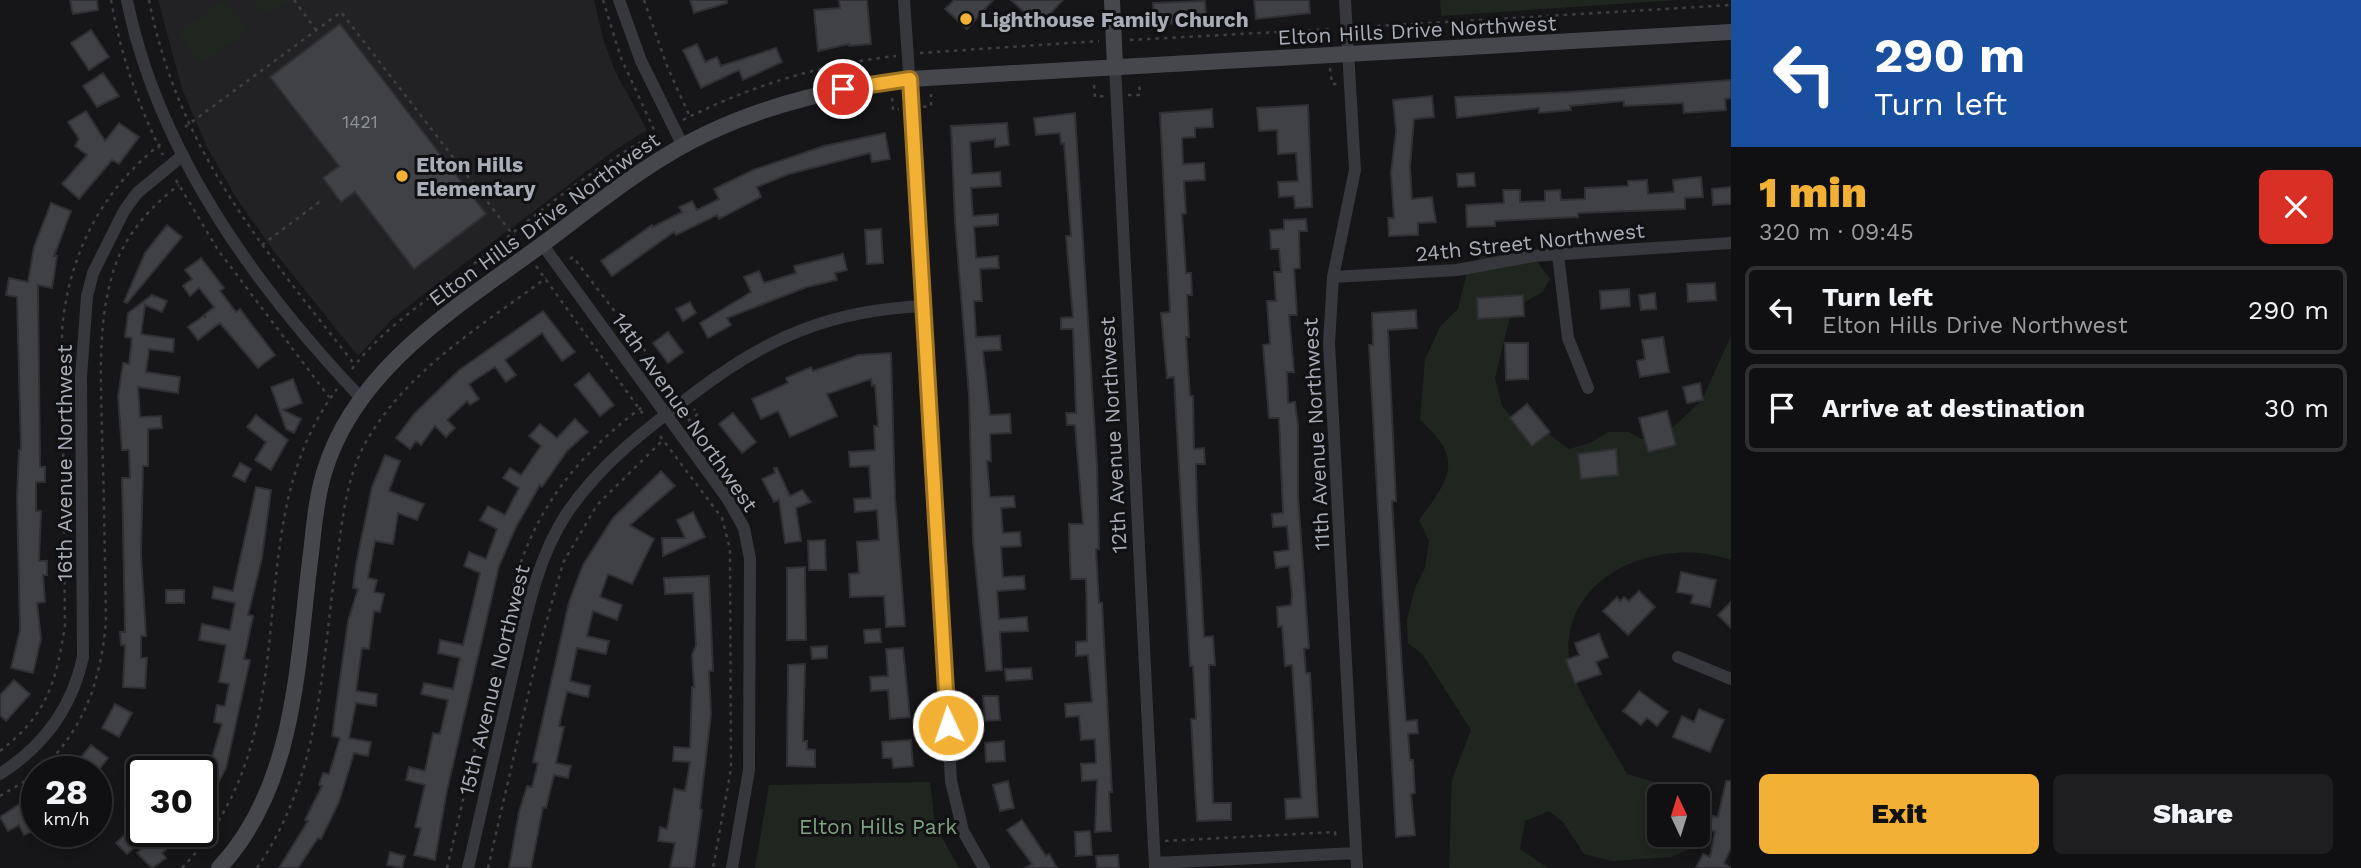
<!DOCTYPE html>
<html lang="en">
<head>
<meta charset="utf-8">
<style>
	:root { --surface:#101012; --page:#1e1e20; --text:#f1f3f6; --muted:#9c9d9f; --line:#303032; --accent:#f2b134 }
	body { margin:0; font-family:"Work Sans",sans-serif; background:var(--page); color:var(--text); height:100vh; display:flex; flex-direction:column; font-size:26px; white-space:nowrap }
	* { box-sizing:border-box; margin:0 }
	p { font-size:23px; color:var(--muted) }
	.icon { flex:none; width:38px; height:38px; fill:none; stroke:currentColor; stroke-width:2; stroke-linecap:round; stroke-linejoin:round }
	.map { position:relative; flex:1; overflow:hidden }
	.drawer { display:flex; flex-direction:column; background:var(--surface); width:630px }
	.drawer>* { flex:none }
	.hud { background:#1a4fa0; color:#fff; overflow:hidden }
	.needle { width:46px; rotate:356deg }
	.tools { position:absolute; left:1647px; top:784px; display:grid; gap:14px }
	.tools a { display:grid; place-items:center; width:63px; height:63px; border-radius:10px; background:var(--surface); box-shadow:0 4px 10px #0003,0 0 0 2px var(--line); font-size:35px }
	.speed { position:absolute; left:21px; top:756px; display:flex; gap:14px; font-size:35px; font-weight:700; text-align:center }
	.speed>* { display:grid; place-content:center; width:91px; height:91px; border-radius:50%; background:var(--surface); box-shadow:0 4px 10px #0003,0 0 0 2px var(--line); line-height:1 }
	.speed small { font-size:18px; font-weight:400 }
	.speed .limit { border:4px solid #111; border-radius:10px; background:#fff; color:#111 }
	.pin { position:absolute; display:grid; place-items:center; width:60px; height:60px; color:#fff; margin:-30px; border:4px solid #fff; border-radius:50%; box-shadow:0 2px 7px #0007 }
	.me { position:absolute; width:77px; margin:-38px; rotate:357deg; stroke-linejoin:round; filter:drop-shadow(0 0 5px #0008) }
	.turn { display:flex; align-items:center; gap:24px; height:147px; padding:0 28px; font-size:32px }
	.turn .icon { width:91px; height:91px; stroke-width:2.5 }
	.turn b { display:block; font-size:49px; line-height:60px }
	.round { display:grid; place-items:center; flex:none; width:74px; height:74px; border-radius:10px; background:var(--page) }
	.headline { display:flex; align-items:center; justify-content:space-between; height:119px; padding:0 28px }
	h1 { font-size:42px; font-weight:800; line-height:52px; color:var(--accent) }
	.button { display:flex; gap:14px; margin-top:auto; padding:14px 28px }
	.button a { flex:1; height:80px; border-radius:10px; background:var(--accent); color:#111; font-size:28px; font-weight:800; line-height:80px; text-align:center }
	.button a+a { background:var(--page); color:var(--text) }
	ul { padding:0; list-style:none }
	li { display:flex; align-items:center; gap:21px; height:88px; margin:0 14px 10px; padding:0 14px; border:4px solid var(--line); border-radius:10px }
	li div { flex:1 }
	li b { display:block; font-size:26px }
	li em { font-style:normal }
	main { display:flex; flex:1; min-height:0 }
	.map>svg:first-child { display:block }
	.built { fill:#222225 }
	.green { fill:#1e261f; fill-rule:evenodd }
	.building { fill:#404145; stroke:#303034; stroke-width:2 }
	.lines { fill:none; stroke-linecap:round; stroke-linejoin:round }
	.path { stroke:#3d3f44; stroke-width:2.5; stroke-dasharray:3.5 5; stroke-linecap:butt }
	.street { stroke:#37383d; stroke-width:12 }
	.secondary { stroke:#45474d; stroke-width:16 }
	.route-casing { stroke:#9d7322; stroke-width:18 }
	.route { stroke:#f2b134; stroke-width:12 }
	.poi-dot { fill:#f2b134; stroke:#111113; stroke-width:2.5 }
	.labels { text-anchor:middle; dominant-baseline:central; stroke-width:6; stroke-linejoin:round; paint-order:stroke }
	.number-label { font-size:18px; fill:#8e929b }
	.poi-label { font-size:21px; font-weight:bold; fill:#a8adb8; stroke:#111113; text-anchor:start }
	.street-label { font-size:21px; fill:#a8adb8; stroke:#111113 }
	.park-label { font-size:21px; fill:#7fa381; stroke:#111113 }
</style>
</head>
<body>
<main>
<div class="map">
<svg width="1731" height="868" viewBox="0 0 1731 868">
	<rect width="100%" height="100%" fill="#161618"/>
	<path class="built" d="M158 0H594L604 42 615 71 647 130 612 152 449 275 392 319 358 356 273 250 237 199 208 149 182 89Z"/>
	<path class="green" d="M223 0 248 30 200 64 178 33Z
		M255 0H295L263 15Z
		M1440 0H1677L1441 16Z
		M1510 254 1533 256 1550 279 1543 292 1512 309 1495 378 1502 406 1521 427 1549 434 1569 449 1590 443 1608 432H1629L1641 439 1665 435 1702 400 1731 336V560C1663 535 1560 573 1569 659 1572 685 1613 748 1627 774L1669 786H1689L1705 800 1708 828 1695 846 1672 857 1612 861 1584 854 1563 822 1549 811 1525 821 1520 849 1548 868H1449L1452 780 1471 730 1423 655 1408 643 1407 620 1415 588 1425 568 1429 541 1419 520C1450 478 1465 460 1420 420L1425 359 1440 327 1458 309 1466 276 1481 256ZM1659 796H1698V835H1659Z
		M930 782 935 825 959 868H755L769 785Z"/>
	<path class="building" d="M70 0H97L98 10 73 14Z
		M690 0H727V3L694 13Z
		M839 0H867L871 44 849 46V44L818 51 814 10 840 8Z
		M954 0H993L967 29 945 9Z
		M1011 0H1063L1039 26Z
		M1254 0H1309L1310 13 1256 19Z
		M1205 1 1206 15 1183 17V23L1154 24 1153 3Z
		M340 24 486 214 414 269 355 192 341 202 323 178 339 166 270 77Z
		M91 30 109 57 89 70 71 43Z
		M697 44 705 62 717 57 721 66 776 48 782 62 743 80 739 70 701 88 683 50Z
		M103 73 119 96 97 107 83 86Z
		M1731 80V98L1725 99 1726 110 1684 113 1683 103 1624 106V101L1570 106 1571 110 1539 113V108L1457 118 1455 97 1569 92Z
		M1432 96 1434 117 1414 119 1410 167 1412 199 1432 197 1436 222 1418 223V235L1389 236 1388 218H1394L1391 173 1396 131 1393 100Z
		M1308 105 1312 207 1295 208 1294 196 1279 197 1278 182 1298 181 1296 153 1278 154 1277 130 1259 131 1257 108Z
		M1212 109 1213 127 1195 128V137L1182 138 1183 164 1204 163 1205 180 1184 181 1186 213 1182 214 1186 273H1191L1192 295H1187L1189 337H1186L1190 396H1193L1194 449 1204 448 1205 464H1196L1197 509 1204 637 1213 636 1215 665H1209L1213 803H1231V820L1197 821 1191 719H1196L1193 666H1190L1174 377 1167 378 1161 313 1170 312 1160 113Z
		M86 111 105 141 119 123 139 137 119 164 112 160 79 199 62 184 87 155 75 146 79 139 68 122Z
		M1075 113 1097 465 1099 549H1096L1099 603H1102L1112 792H1109L1111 831 1095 832 1097 780 1082 781 1081 764 1096 763 1095 739 1081 740 1079 716 1066 717 1065 704 1092 702 1088 655 1076 656V642L1087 641 1086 579H1071L1070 562 1069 524H1083L1075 425H1067L1066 413H1076L1073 329H1061V318L1073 317 1066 236H1071L1064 143 1061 144 1060 133 1036 135 1034 118Z
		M1007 123 1009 145 995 147V139L970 142 972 174 1000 172 1001 186 971 188 973 216 998 214V225L974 227 976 258 998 256 999 268 980 269 982 301H974L976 337 1000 336 1001 350 983 351 990 415 1010 414 1011 433 990 434 991 461H987L990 497 1014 496 1015 507 1001 508 1003 533 1020 532 1021 546 1001 547 1003 577 1024 576 1025 589 997 591 999 619 1027 617 1028 631 1000 632 1002 670 986 671 973 542 969 395 955 221 951 126Z
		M885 133 890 159 872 162 870 153 789 174 757 187 761 197 719 219 717 215 676 235 674 232 612 276 601 261 652 225 653 227 682 212 679 207 692 201 697 210 719 199 714 189 753 170 824 146Z
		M1474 173 1475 186 1458 187 1457 174Z
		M1701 177 1703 197 1685 198V209L1578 213V217L1495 221V226L1467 227 1466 205 1504 203 1503 190H1520V202L1545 201V191L1560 190 1561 200 1585 199V188L1628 186V181L1647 180 1648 194 1674 192 1673 180Z
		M1731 187V204L1713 205 1712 189Z
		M51 203 71 211 54 256H57L52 288 38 285 40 467H45V482H36V511H41L39 561H47V575H43L45 602 37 603 41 639 33 673 11 668 20 630 17 497 19 450H21L17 297 6 295 9 278 28 282 34 247Z
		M1306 219 1307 231H1299L1300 268 1294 269 1297 315H1289L1294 372H1287L1288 403 1295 402 1298 426V496L1309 648 1304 649 1306 673H1310L1318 817 1286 819 1285 799 1301 798 1292 665 1285 666 1282 626 1278 627 1277 607 1291 605 1292 595 1289 566 1276 568 1274 552 1289 550 1287 526 1273 527 1272 514 1283 513 1279 418H1269L1263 345 1270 344 1267 301H1276L1274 272H1281L1279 249H1271L1270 230 1284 229V220Z
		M167 225 182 237 127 303 124 302 145 253Z
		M881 229 883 263 867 264 865 230Z
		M843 254 847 270 835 273 837 280 807 287 727 318 731 325 708 338 700 323 751 292 744 277 759 271 764 283 796 273 794 266Z
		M201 258 224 288 220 291 236 312 240 309 275 355 258 368 220 323 198 340 188 327 203 316 206 317 204 315 214 307 199 288 190 296 183 286 192 279 185 270Z
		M1715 283 1716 300 1688 302 1687 284Z
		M1629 289 1630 306 1601 309 1600 291Z
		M1655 293 1656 309 1641 310 1639 295Z
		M152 295 167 301 162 312 145 305 141 334 174 339 173 352 149 349 146 372 180 377 178 393 138 387 140 417 161 416 162 428 148 429V466H143L141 554 146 636H141V658H147L145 688 123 687 125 645H121L120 632H125L122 478H130L129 450H122L118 397 123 363 129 364 132 338 125 337 128 313Z
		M1523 295 1524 316 1478 319 1477 298Z
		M690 302 696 313 683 321 676 309Z
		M1416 310 1417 328 1388 330 1396 501H1392L1402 668 1406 721 1417 720 1418 733 1408 734 1410 760H1413L1415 793 1411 794 1415 835 1396 837 1369 345H1373L1372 313Z
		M543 311 575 352 562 361 542 333 505 360 516 375 506 382 495 367 469 384 479 399 470 405 467 401 447 420 455 428 446 437 435 426 421 445 416 441 410 449 396 438 414 414 458 371Z
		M668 332 683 352 668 363 653 343Z
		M1663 337 1669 372 1640 377 1637 361 1645 359 1642 340Z
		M1505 343H1528V379L1506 380Z
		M891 353 895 497 905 626 886 627 884 596 850 597 849 574 859 573 857 542 879 540 877 510 855 512 854 499 871 498 869 466 850 467 849 452 875 450 874 426H878L875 385 872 386 871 379 827 394 837 416 790 437 778 411 761 419 752 399 788 383 786 378 811 367 813 371 858 355Z
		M589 373 614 405 600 416 575 385Z
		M293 379 302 403 283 410 301 419 294 433 286 429 271 387Z
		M1700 383 1703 400 1687 403 1683 387Z
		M1527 404 1550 432 1532 446 1510 418Z
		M1667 411 1676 445 1648 452 1639 418Z
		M733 413 756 442 742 453 719 424Z
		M256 415 288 440 271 470 255 460 266 442 247 427Z
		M575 419 588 432 567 451 542 487 540 485 516 527 499 566 446 795 435 860 414 855 421 828 415 827 425 785 406 780 409 767 425 771 433 733 440 734 448 700 421 694 424 683 453 689 460 658 438 653 440 640 463 645 480 573 464 566 469 552 486 559 497 529 480 520 488 506 505 515 519 488 503 478 510 468 521 475 541 446 529 436 540 424 557 438Z
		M1616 449 1618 475 1581 479 1578 454Z
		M385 455 400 461 389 491 424 504 417 520 398 513 393 544 375 541 368 578 377 580 374 592 384 594 380 612 374 611 369 649 362 648 356 691 377 694 376 706 356 703 349 738 371 742 368 756 354 753 339 802 321 839 318 838 298 868H279L308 821 305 820 322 786 319 785 323 773 329 774 340 738 332 736 348 621 358 589 353 588 356 564 372 487Z
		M240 463 251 469 245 482 233 476Z
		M774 468H777L790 496 802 490 811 502 796 508 801 541 785 543 779 500 774 502 762 479 775 473Z
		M661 471 675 486 630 525 654 539 632 584 608 574 600 597 622 605 617 620 593 611 587 636 609 641 606 654 577 648 570 681 590 686 588 697 567 692 559 726 564 727 556 763 571 766 568 778 554 775 546 808 543 807 531 868H509L519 812 527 786 532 787 538 763 533 762 569 602 583 565 613 518Z
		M256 487 271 490 262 558 248 615 253 616 244 659 250 660 226 768 201 816V779L211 760 222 724 214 722 217 705 225 706 229 684 219 682 226 645 199 640 202 624 230 630 235 603 212 598 214 587 233 591Z
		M693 512 705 537 663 556 662 538H685L677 520Z
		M825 540 826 570H809L808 541Z
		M805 567 806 640H787V568Z
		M1681 572 1716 580 1710 607 1691 603 1693 595 1677 592Z
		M709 576 713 671H709L711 714 700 809 702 810 694 868H670L675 843 658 841 660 827 667 829 674 789 685 791 690 762 673 761 674 747 690 748 692 687H694L692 655 696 645 693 593 665 594 664 578Z
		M166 590H184V603H166Z
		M1639 591 1655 607 1628 635 1603 611 1617 597 1620 601 1624 597 1629 601Z
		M1731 602V628L1718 615Z
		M880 629 881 642 865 643 864 630Z
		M1599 634 1608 657 1596 662 1601 674 1575 683 1566 660 1579 655 1575 643Z
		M827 646V658L812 659 811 647Z
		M903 648 910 717 890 719 888 690 871 691 870 677 888 676 886 649Z
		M805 664 803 741H807V749L815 750V767L787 766 788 665Z
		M1031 668 1032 679 1006 681 1005 669Z
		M14 680 30 694 6 721 0 715V695Z
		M1639 691 1668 712 1657 726 1647 718 1641 725 1623 711Z
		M983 696H998L1000 720 985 721Z
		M115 704 132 713 119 737 102 728Z
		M1699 709 1724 720 1710 752 1673 737 1682 716 1694 722Z
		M911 740 913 766 893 768 892 758H883L882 742Z
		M1004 741 1005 761 986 762 985 743Z
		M91 745 108 758 97 772H69Z
		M1008 781 1014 808 1000 811 993 785Z
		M1726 781H1731V848L1724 863 1731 868H1696L1703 854 1710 857 1715 832 1709 830 1712 816 1718 817Z
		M21 803 35 830 24 835 19 825 8 831 0 817Z
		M1022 820 1046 856 1049 854 1057 868H1025L1032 864 1007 830Z
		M160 831H185L162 853 166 858 152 868 137 853Z
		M1090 831 1092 855 1076 856 1075 832Z
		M126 834 137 845 127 854 116 843Z
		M390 852 405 856 402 868 387 865Z
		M1118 855 1119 868H1097L1096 856Z"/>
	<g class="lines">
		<path class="path" d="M111 0C121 56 138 105 163 155
			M149 0C179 152 263 247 355 365
			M294 0 316 30
			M603 0 621 58 656 134
			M644 0 667 66 690 117
			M1360 27 1731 5
			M1130 40 1333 29
			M920 53 1099 41
			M1330 68 1332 84H1337
			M1094 85 1095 97 1104 96
			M1128 95H1140L1139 81
			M892 98 893 110 899 109
			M923 107 931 106V94
			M683 120C750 86 821 64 896 56
			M185 127 341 12 520 244
			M176 180 218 250 329 397
			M262 245 322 200
			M570 259 573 257 675 390
			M536 266 643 414
			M352 369C382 329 426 301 465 271 528 221 590 168 661 131
			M688 421 698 414 694 409
			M660 436 722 518 730 549 731 769 713 868
			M0 751C48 714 56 682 65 625L62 331C68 256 101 190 162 143
			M39 772C85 728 100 683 106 622 105 559 104 496 102 434 101 378 97 322 114 269 125 235 151 206 179 185
			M0 796 37 774
			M1165 841 1335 832 1336 840
			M182 868C318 727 231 529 337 389
			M257 868C323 771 320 670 337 559 343 516 347 469 372 432 414 366 484 324 546 278
			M447 868C462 804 477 740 492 675 505 617 516 555 549 504 573 465 608 432 645 405
			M488 868 539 648 563 563 597 505 663 440"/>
		<path class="street" d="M127 0C158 153 256 288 362 399
			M619 0 641 61 683 146
			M904 0 925 306 951 781 963 831 984 868
			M1345 0 1355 170 1333 277 1329 343 1357 868
			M1115 65 1155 868
			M542 244 727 498 744 528 750 559 749 770 732 868
			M1558 255 1568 338 1588 388
			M1333 277 1457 270 1533 256 1731 243
			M1678 657 1731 679
			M0 774C44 746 72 708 83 657L81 377 87 296 93 273 124 211 137 193 183 155
			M1156 863 1356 853
			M468 868C483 804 497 741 512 677 525 622 535 561 567 513 600 464 646 429 693 394 767 337 831 310 925 306"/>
		<path class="secondary" d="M1112 0 1115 65
			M219 868C297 785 297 660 311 553 314 527 316 499 324 473 355 366 463 303 547 241 599 202 651 159 710 132 774 102 840 88 910 79L1731 32"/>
	</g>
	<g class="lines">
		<defs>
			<path id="route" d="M843 89 910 79 948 725"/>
		</defs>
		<use href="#route" class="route-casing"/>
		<use href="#route" class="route"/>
	</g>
	<g class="poi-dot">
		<circle cx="966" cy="19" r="7"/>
		<circle cx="402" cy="176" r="7"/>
	</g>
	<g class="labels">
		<g class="number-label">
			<text x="360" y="121">1421</text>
		</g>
		<g class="poi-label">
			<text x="980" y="19">Lighthouse Family Church</text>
			<text x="416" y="164">Elton Hills<tspan x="416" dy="24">Elementary</tspan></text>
		</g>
		<g class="street-label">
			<text transform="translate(1417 30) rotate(-3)">Elton Hills Drive Northwest</text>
			<text transform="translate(544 219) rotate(-36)">Elton Hills Drive Northwest</text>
			<text transform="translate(1530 242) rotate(-6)">24th Street Northwest</text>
			<text transform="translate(685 412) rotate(55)">14th Avenue Northwest</text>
			<text transform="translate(1316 434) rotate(-93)">11th Avenue Northwest</text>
			<text transform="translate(1113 435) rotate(-93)">12th Avenue Northwest</text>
			<text transform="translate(64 463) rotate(-90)">16th Avenue Northwest</text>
			<text transform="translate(494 680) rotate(-76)">15th Avenue Northwest</text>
		</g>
		<g class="park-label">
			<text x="878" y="826">Elton Hills Park</text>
		</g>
	</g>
</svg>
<div class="tools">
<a><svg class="needle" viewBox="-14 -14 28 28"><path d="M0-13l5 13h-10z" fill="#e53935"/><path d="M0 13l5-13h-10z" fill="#9c9d9f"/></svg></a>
</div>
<div class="speed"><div>28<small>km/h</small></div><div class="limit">30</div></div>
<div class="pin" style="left:843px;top:89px;background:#d93025"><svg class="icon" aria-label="arrive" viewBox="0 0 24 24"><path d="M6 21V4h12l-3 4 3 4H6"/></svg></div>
<svg class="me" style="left:948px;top:725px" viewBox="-20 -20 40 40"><circle r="17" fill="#f2b134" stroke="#fff" stroke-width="3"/><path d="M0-11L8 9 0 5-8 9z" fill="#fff"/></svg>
</div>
<section class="drawer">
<div class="hud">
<div class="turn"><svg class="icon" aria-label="left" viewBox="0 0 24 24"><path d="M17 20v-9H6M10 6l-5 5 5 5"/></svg><div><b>290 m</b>Turn left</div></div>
</div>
<div class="headline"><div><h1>1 min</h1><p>320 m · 09:45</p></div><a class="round" style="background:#d93025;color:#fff"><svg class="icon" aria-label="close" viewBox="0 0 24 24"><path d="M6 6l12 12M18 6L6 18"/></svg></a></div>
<ul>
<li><svg class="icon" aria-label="left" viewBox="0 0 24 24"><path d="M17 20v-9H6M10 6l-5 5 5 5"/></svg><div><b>Turn left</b><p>Elton Hills Drive Northwest</p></div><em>290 m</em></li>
<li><svg class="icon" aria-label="arrive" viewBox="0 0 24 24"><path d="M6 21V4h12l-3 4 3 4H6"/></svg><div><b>Arrive at destination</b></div><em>30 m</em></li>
</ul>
<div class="button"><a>Exit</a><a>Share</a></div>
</section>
</main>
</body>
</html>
